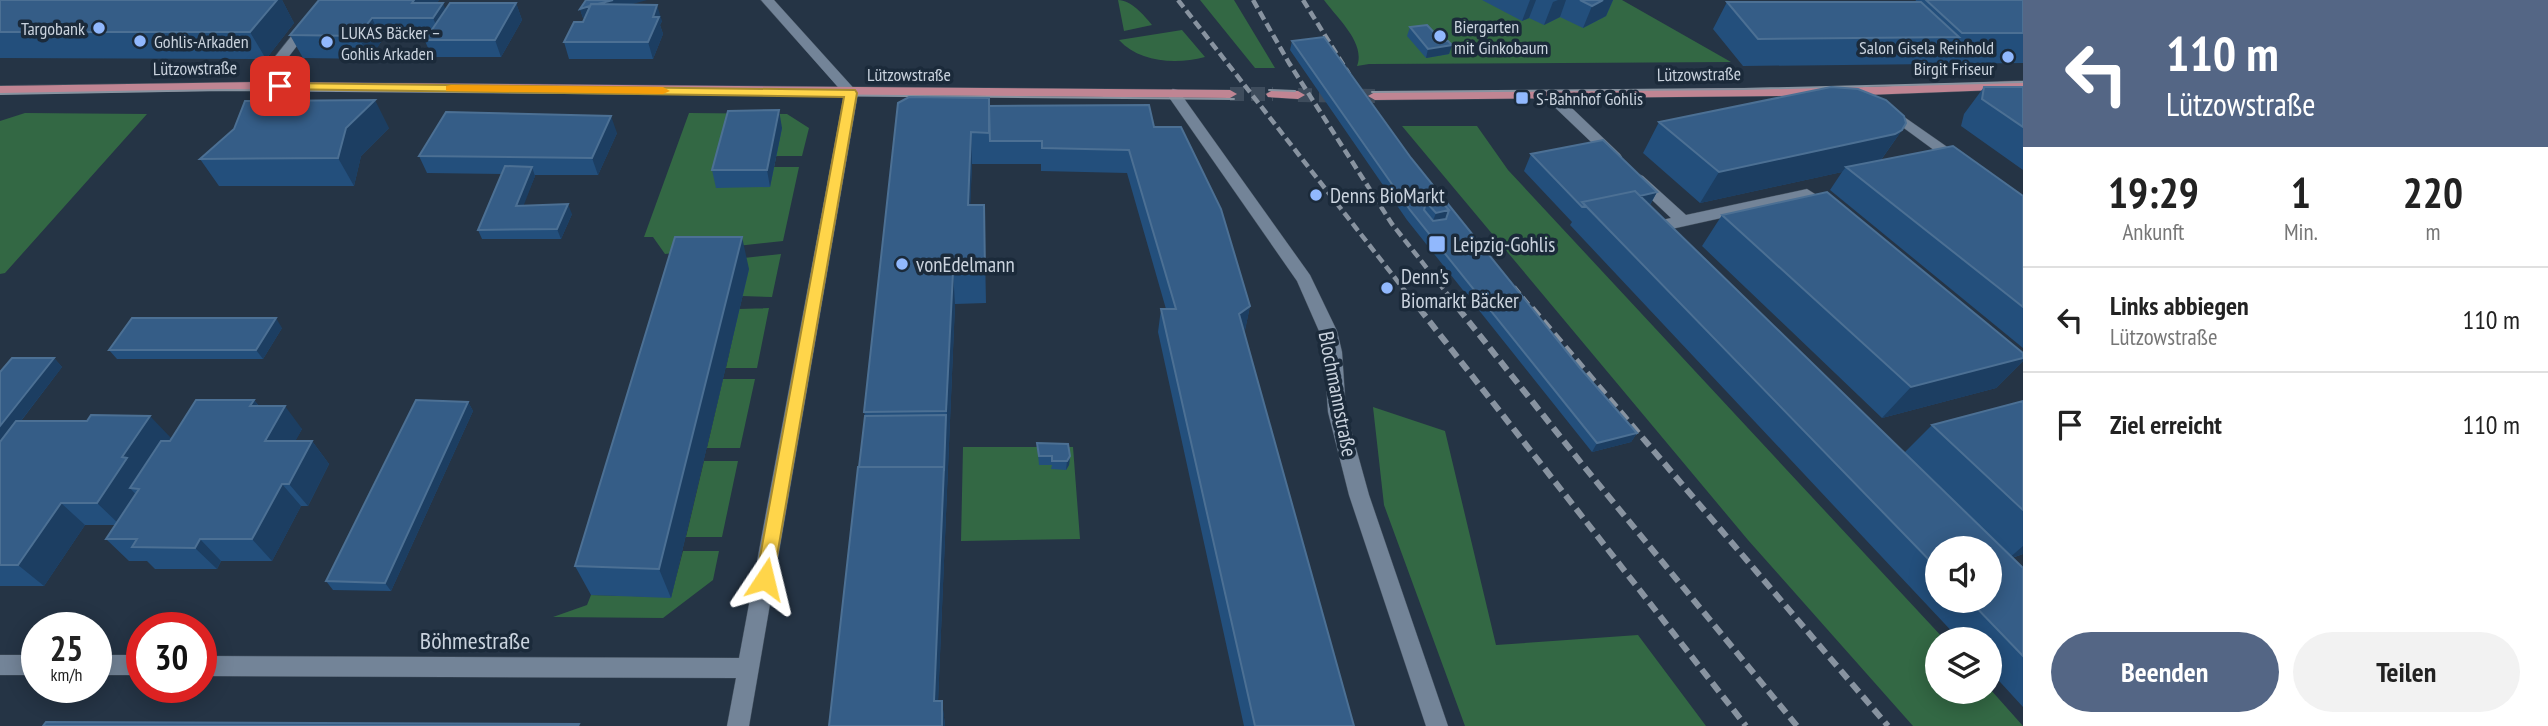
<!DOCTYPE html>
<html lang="de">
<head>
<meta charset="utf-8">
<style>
	:root { --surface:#fff; --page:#f2f2f2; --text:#222; --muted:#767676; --line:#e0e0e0; --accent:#546685 }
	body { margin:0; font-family:"PT Sans Narrow",sans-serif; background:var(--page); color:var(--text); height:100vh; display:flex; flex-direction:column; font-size:26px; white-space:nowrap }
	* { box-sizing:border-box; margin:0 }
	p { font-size:23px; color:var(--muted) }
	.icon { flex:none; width:38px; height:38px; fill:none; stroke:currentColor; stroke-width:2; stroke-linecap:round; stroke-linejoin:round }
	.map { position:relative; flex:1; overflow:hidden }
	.drawer { display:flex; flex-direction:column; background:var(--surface); width:525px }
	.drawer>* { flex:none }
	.banner { background:#546685; color:#fff; overflow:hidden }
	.controls { position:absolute; left:1925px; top:536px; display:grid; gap:14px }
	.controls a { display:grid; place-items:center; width:77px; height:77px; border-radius:50%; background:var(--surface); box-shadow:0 4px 18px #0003; font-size:35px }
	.speed { position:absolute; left:21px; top:612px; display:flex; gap:14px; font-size:35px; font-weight:700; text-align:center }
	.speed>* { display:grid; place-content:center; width:91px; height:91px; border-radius:50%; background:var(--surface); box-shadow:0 4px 18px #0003; line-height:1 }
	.speed small { font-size:18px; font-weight:400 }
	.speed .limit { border:10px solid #d22; background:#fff; color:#111 }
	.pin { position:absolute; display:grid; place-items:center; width:60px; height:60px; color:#fff; margin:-30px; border-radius:14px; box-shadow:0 4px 10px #0006 }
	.me { position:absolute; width:77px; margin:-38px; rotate:10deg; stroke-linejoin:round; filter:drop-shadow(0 0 5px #0008) }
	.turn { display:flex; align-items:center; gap:24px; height:147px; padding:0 28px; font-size:32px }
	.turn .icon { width:91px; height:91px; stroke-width:2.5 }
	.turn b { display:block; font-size:49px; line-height:60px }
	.eta { display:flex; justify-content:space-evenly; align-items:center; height:119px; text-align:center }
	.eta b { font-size:42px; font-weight:700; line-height:49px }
	.primary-button { display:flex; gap:14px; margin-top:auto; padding:14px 28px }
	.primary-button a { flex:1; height:80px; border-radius:42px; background:var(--accent); color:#fff; font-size:28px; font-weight:700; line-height:80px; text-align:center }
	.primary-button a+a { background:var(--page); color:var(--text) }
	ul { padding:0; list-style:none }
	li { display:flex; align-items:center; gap:21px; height:105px; padding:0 28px; border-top:2px solid var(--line) }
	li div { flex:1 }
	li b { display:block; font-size:26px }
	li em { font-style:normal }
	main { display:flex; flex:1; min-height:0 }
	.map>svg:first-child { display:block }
	.green { fill:#336844 }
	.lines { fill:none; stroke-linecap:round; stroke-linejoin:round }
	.major-tunnel { stroke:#3e4c5c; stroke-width:14; stroke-dasharray:14 7; stroke-linecap:butt }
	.minor-casing { stroke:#424f5d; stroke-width:1 }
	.major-casing { stroke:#424f5d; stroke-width:1 }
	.minor { fill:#738498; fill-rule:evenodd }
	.major { fill:#c08593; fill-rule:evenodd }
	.tram { stroke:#8893a0; stroke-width:2 }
	.rail-far1 { stroke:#8893a0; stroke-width:4.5; stroke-dasharray:9 4.5; stroke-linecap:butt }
	.rail { stroke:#8893a0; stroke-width:6; stroke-dasharray:11 6; stroke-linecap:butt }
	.wall { fill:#234f7c; fill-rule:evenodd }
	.shaded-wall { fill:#1c3e62 }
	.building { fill:#355d87; stroke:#4c7094; stroke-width:2; fill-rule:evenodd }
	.route { fill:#ffd54a; stroke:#a68a30; stroke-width:2 }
	.slow { fill:#f59e0b }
	.poi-dot { fill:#91b8fd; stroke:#1b2a3a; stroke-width:2.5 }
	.labels { text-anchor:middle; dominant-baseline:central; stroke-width:7; stroke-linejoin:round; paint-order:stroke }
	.far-poi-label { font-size:18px; fill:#cad3de; stroke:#1b2a3a; text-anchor:start }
	.far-street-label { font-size:18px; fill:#cad3de; stroke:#1b2a3a }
	.poi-label { font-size:21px; fill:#cad3de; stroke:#1b2a3a; text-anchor:start }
	.street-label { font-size:21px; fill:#cad3de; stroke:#1b2a3a }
	.near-street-label { font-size:24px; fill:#cad3de; stroke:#1b2a3a }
</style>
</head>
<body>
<main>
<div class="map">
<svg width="2023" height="726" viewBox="0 0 2023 726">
	<rect width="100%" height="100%" fill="#253445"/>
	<path class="green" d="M1118 0C1131 0 1144 15 1152 25L1124 31Z
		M1200 0H1234L1275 68H1255Z
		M1324 0H1622L1731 62 1369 64 1357 66C1366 43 1337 18 1324 0Z
		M1182 30 1205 57C1175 65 1139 62 1119 40Z
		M25 113 147 114 5 273 0 274V121Z
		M689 113 787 114 809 128 802 156H776L782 128 774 167H799L783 241 665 254 653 237H644Z
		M1402 126H1477L1508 170 1944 639H1937V691H1990V689L2023 726H1913L1748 540Z
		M781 254 772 297 742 296 690 264Z
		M769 308 757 368H726L739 309Z
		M723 379H755L740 448H707Z
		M1373 407 1445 431 1496 645 1638 635 1706 726H1465L1384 505Z
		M963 447H1073L1080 539 961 541Z
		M704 461H738L722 537H686Z
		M683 551H719L713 580 663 618 553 617 587 605 591 595 671 597Z"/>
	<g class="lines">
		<path class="major-tunnel" d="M1230 94H1273
			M1298 95 1375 96"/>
		<defs>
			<path id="minor" d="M320 0H332L264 89H254V83Z
				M761 0H774L858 93 749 726H727L736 678 201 676V656L739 658 844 94Z
				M1173 89 1178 90 1310 275 1337 331 1342 352 1346 412 1369 495 1448 726H1426L1349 495 1328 412 1324 352 1319 331 1297 281 1166 93Z
				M1549 90 1554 91 1620 154 1622 157 1620 160H1610L1544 97 1542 94Z
				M1887 105 1963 158 1965 161 1963 164H1953L1882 112V106Z
				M1638 174 1643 176 1686 215 1807 189 1815 194 1807 199 1667 230 1666 235 1660 236 1647 227 1649 223 1671 218 1633 182 1631 179Z
				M0 655H37V675H0Z
				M96 655H142V675H96Z"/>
			<path id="major" d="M2023 81V89L1866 95 1375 100 1368 96 1375 92 1866 87Z
				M259 82 1230 90 1237 94 1230 98 259 90 0 94V86Z
				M1273 90 1298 91 1305 95 1298 99 1268 97 1266 94Z"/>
		</defs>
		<use href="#minor" class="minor-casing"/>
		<use href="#major" class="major-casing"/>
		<use href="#minor" class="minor"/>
		<use href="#major" class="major"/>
		<path class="tram" d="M1269 90 1295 91
			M1372 92 1744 89 2023 82
			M0 94 223 90 1234 99"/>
		<path class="rail-far1" d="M1178 0 1420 310
			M1253 0 1289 63 1392 224 1460 310
			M1303 0 1349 74
			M1514 287 1533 310"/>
		<path class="rail" d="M1419 308 1746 726
			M1458 308 1582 464 1797 726
			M1532 308 1888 726"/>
	</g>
	<path class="wall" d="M0 0H282L294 23 266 59 0 58Z
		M439 0 437 3 445 9 516 3 522 20 501 57H432L425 41 382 40 370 59 303 58 290 35Z
		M1482 0H1613L1606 16 1583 28 1560 17 1544 25 1529 18 1522 21Z
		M1916 0H2023V63L1743 66 1713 29 1727 2H1915Z
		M631 4 662 21 660 25 663 34 653 59H569L564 42 583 22 585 17 583 18 580 9Z
		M1410 27 1452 45 1449 54 1426 58 1407 36Z
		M1292 41 1411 158 1580 368 1637 433 1631 442 1592 452 1407 220 1290 50Z
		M1984 87H2023V170L1961 126 1964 114Z
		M898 103 989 106 1154 127 1250 306 1245 330 1243 331 1354 726H1244L1158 332 1161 309H1166L1127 173 1041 171V164H972L970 205H984L986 303 955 304 938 701H942L945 726H829L859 467 865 416 864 412Z
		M1659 122 1902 130 1881 160 2023 196V348L1830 190 1842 172 1700 203 1643 153Z
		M389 128 361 156 354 186H219L200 159Z
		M782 128 770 187 716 188 712 170Z
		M617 133 598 175H535V176L523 205 572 214 561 239H482L478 230 502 174 427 173 419 156Z
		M1531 154 1657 192 1650 205 1904 453 1932 425 2023 401V554L2012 558 2023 568V707L1990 671V639H1959L1570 225 1572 222 1524 171ZM1937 548 1990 600H1937Z
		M1722 215 2023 353V361L1996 388 1882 418 1702 246Z
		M749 269 671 598 591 595 575 566Z
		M282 328 263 359H117L109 350Z
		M54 358 62 367 21 421H87L171 438 254 400 259 406 302 429 295 441H312L329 464 308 506H301L272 561H221L217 569H155L147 561H129L106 539 115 525H85L44 586H0V372Z
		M468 402 473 411 391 591 333 590 326 581Z
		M1037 443 1070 456 1069 465 1066 470 1051 469 1052 465H1039Z"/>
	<path class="shaded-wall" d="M277 0H282L294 23 266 59 250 32Z
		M414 0H439L427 18 412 3Z
		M613 0H647L583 18 580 9Z
		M1530 0H1536L1529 18 1522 21Z
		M1558 0H1566L1560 17 1544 25 1553 2Z
		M1603 0H1613L1606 16 1583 28 1592 6Z
		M443 3 452 26 443 41 433 18Z
		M516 3 522 20 501 57 495 40Z
		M657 5 662 21 660 25 663 34 653 59 648 42 653 17Z
		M372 18 382 40 370 59 358 36Z
		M1452 45 1449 54 1426 58 1428 49Z
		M375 100 389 128 361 156 354 186 338 158 346 128Z
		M779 110 782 128 770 187 767 170Z
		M611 116 617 133 598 175 592 158Z
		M1902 130 1880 161 1846 167 1842 172 1700 203 1719 172Z
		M971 132 972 164 969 237 968 205Z
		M532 167 535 176 520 215 516 206Z
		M1657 192 1647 209 1586 206Z
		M568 204 572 214 561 239 557 229Z
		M1449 210 1442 228 1429 231 1436 213Z
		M742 237 749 269 671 598 659 569Z
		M953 272 955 304 937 726 934 701Z
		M1250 306 1245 330 1234 337 1239 314Z
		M276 318 282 328 263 359 256 350Z
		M54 358 62 367 0 448V426Z
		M2023 358V361L1996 388 1882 418 1911 387Z
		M254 400 272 423 250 406Z
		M468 402 473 411 391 591 385 583Z
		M285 406 302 429 283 464 265 441Z
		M150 416 171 438 139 489 130 488 138 497 120 525 97 503 122 457Z
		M1637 433 1631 442 1592 452 1597 443Z
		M312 441 329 464 308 506 289 484Z
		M1070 456 1069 465 1066 470 1067 461Z
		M282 484 301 506 272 561 252 539Z
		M61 503 85 525 44 586 18 565Z
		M200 539 221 561 217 569 195 548Z
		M2023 546V554L2008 559Z
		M942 701 945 726H942Z"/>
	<path class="building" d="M0 0H277L250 32H0Z
		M319 0H414L412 3H443L433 18H372L358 36 290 35Z
		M586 0H613L598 4H591L590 6 580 9Z
		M1580 0H1603L1592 6Z
		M1926 0H2023V33H1962Z
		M1727 2H1921L1959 37 1758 39Z
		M450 3H516L495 40H425Z
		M591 4 657 5 653 17H659L648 42H564L574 22H583Z
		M1427 25 1442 41H1448L1452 45 1428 49 1410 27Z
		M1324 37 1411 158 1580 368 1637 433 1597 443 1410 210 1292 41ZM1439 199 1449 210 1446 219 1433 221 1424 210 1426 202Z
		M1831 87 1858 89 1886 100 1904 116 1906 123 1902 130 1895 134 1719 172 1659 122Z
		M1984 87H2023V127L1982 99Z
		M909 97 989 98V133L971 132 968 205H984L985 271 953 272 946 411 864 412 898 103Z
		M375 100 346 128 338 158 200 159 234 129 245 101Z
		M1149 105 1154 127H1181L1221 209 1250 306 1239 314 1354 726H1255L1161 309H1176L1129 150 1042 148V141H990L989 106Z
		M779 110 767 170H712L728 111Z
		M446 112 611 116 592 158 419 156Z
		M1603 140 1657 192 1640 196 1635 191 1582 202 1586 206 1582 207 1531 154Z
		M1953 146 2023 196V307L1846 167Z
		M505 166 532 167 516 206 568 204 557 229 478 230Z
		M1635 191 2023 568V656L1969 600H1990V548H1937V568L1582 202Z
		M1827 192 2023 353V358L1911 387 1722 215Z
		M1439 199 1449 210 1436 213 1426 202Z
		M675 237H742L659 569 575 566Z
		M132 318H276L256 350H109Z
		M12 358H54L0 426V372Z
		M196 400H254L250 406H285L265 441H312L289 484H282L252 539H200L195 548 132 547 137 539H106L139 489 130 488 161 441H170Z
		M416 400 468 402 385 583 326 581Z
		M2023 401V510L1932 425Z
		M91 415 150 416 122 457 127 458 97 503H61L18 565H0V442L16 421H87Z
		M946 415 944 471V467H859L865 416Z
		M1037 443 1068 444 1070 456 1067 461H1052V456H1039Z
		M858 467H944L934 701H942V726H829Z
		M46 722 579 724 578 726H43Z"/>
	<path class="route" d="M280 83 855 90 857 93 772 585 765 587 759 585 756 579 844 97 276 89 274 86Z"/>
	<path class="slow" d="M451 85 663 87 670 91 663 94 446 91V86Z"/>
	<g class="poi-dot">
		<circle cx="99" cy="28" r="7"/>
		<circle cx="1440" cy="36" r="7"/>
		<circle cx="140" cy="41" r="7"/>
		<circle cx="327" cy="42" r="7"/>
		<circle cx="2008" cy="57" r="7"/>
		<rect x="1515" y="91" width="14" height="14" rx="3.5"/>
		<circle cx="1316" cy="195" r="7"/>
		<rect x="1428" y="235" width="18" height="18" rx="3.5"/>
		<circle cx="902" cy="264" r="7"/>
		<circle cx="1387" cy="288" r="7"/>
	</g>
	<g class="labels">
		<g class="far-poi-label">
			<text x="1454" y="26">Biergarten<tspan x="1454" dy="21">mit Ginkobaum</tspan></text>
			<text x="85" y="28" text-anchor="end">Targobank</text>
			<text x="341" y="32">LUKAS Bäcker –<tspan x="341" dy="21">Gohlis Arkaden</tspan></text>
			<text x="154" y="41">Gohlis-Arkaden</text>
			<text x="1994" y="47" text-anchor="end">Salon Gisela Reinhold<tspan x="1994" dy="21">Birgit Friseur</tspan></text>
			<text x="1536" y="98">S-Bahnhof Gohlis</text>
		</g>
		<g class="far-street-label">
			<text transform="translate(195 68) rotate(-1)">Lützowstraße</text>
			<text x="909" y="74">Lützowstraße</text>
			<text transform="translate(1699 74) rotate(-1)">Lützowstraße</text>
		</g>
		<g class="poi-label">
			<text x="1330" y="195">Denns BioMarkt</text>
			<text x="1453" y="244">Leipzig-Gohlis</text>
			<text x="916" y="264">vonEdelmann</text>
			<text x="1401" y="276">Denn's<tspan x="1401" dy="24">Biomarkt Bäcker</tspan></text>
		</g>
		<g class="street-label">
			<text transform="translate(1338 394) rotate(79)">Blochmannstraße</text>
		</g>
		<g class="near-street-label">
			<text x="475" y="640">Böhmestraße</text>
		</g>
	</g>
</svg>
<div class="controls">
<a><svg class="icon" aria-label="sound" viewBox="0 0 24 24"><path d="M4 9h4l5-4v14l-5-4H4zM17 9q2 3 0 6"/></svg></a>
<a><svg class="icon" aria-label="layers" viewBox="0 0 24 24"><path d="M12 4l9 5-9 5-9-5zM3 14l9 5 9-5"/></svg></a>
</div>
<div class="speed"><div>25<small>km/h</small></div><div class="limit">30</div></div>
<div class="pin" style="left:280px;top:86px;background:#d93025"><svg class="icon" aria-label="arrive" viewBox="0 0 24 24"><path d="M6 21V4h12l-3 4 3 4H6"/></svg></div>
<svg class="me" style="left:765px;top:579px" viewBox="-20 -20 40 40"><path d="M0-17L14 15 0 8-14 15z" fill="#ffd54a" stroke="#fff" stroke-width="4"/></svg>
</div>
<section class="drawer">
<div class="banner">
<div class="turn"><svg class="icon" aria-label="left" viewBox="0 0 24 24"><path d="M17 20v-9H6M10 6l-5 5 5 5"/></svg><div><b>110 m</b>Lützowstraße</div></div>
</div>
<div class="eta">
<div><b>19:29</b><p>Ankunft</p></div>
<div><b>1</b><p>Min.</p></div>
<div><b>220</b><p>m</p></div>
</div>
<ul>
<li><svg class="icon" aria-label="left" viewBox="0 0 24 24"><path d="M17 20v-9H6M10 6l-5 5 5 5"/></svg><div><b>Links abbiegen</b><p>Lützowstraße</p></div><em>110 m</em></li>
<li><svg class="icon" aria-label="arrive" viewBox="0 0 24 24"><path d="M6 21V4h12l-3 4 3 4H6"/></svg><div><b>Ziel erreicht</b></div><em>110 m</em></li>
</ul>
<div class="primary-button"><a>Beenden</a><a>Teilen</a></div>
</section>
</main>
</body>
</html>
